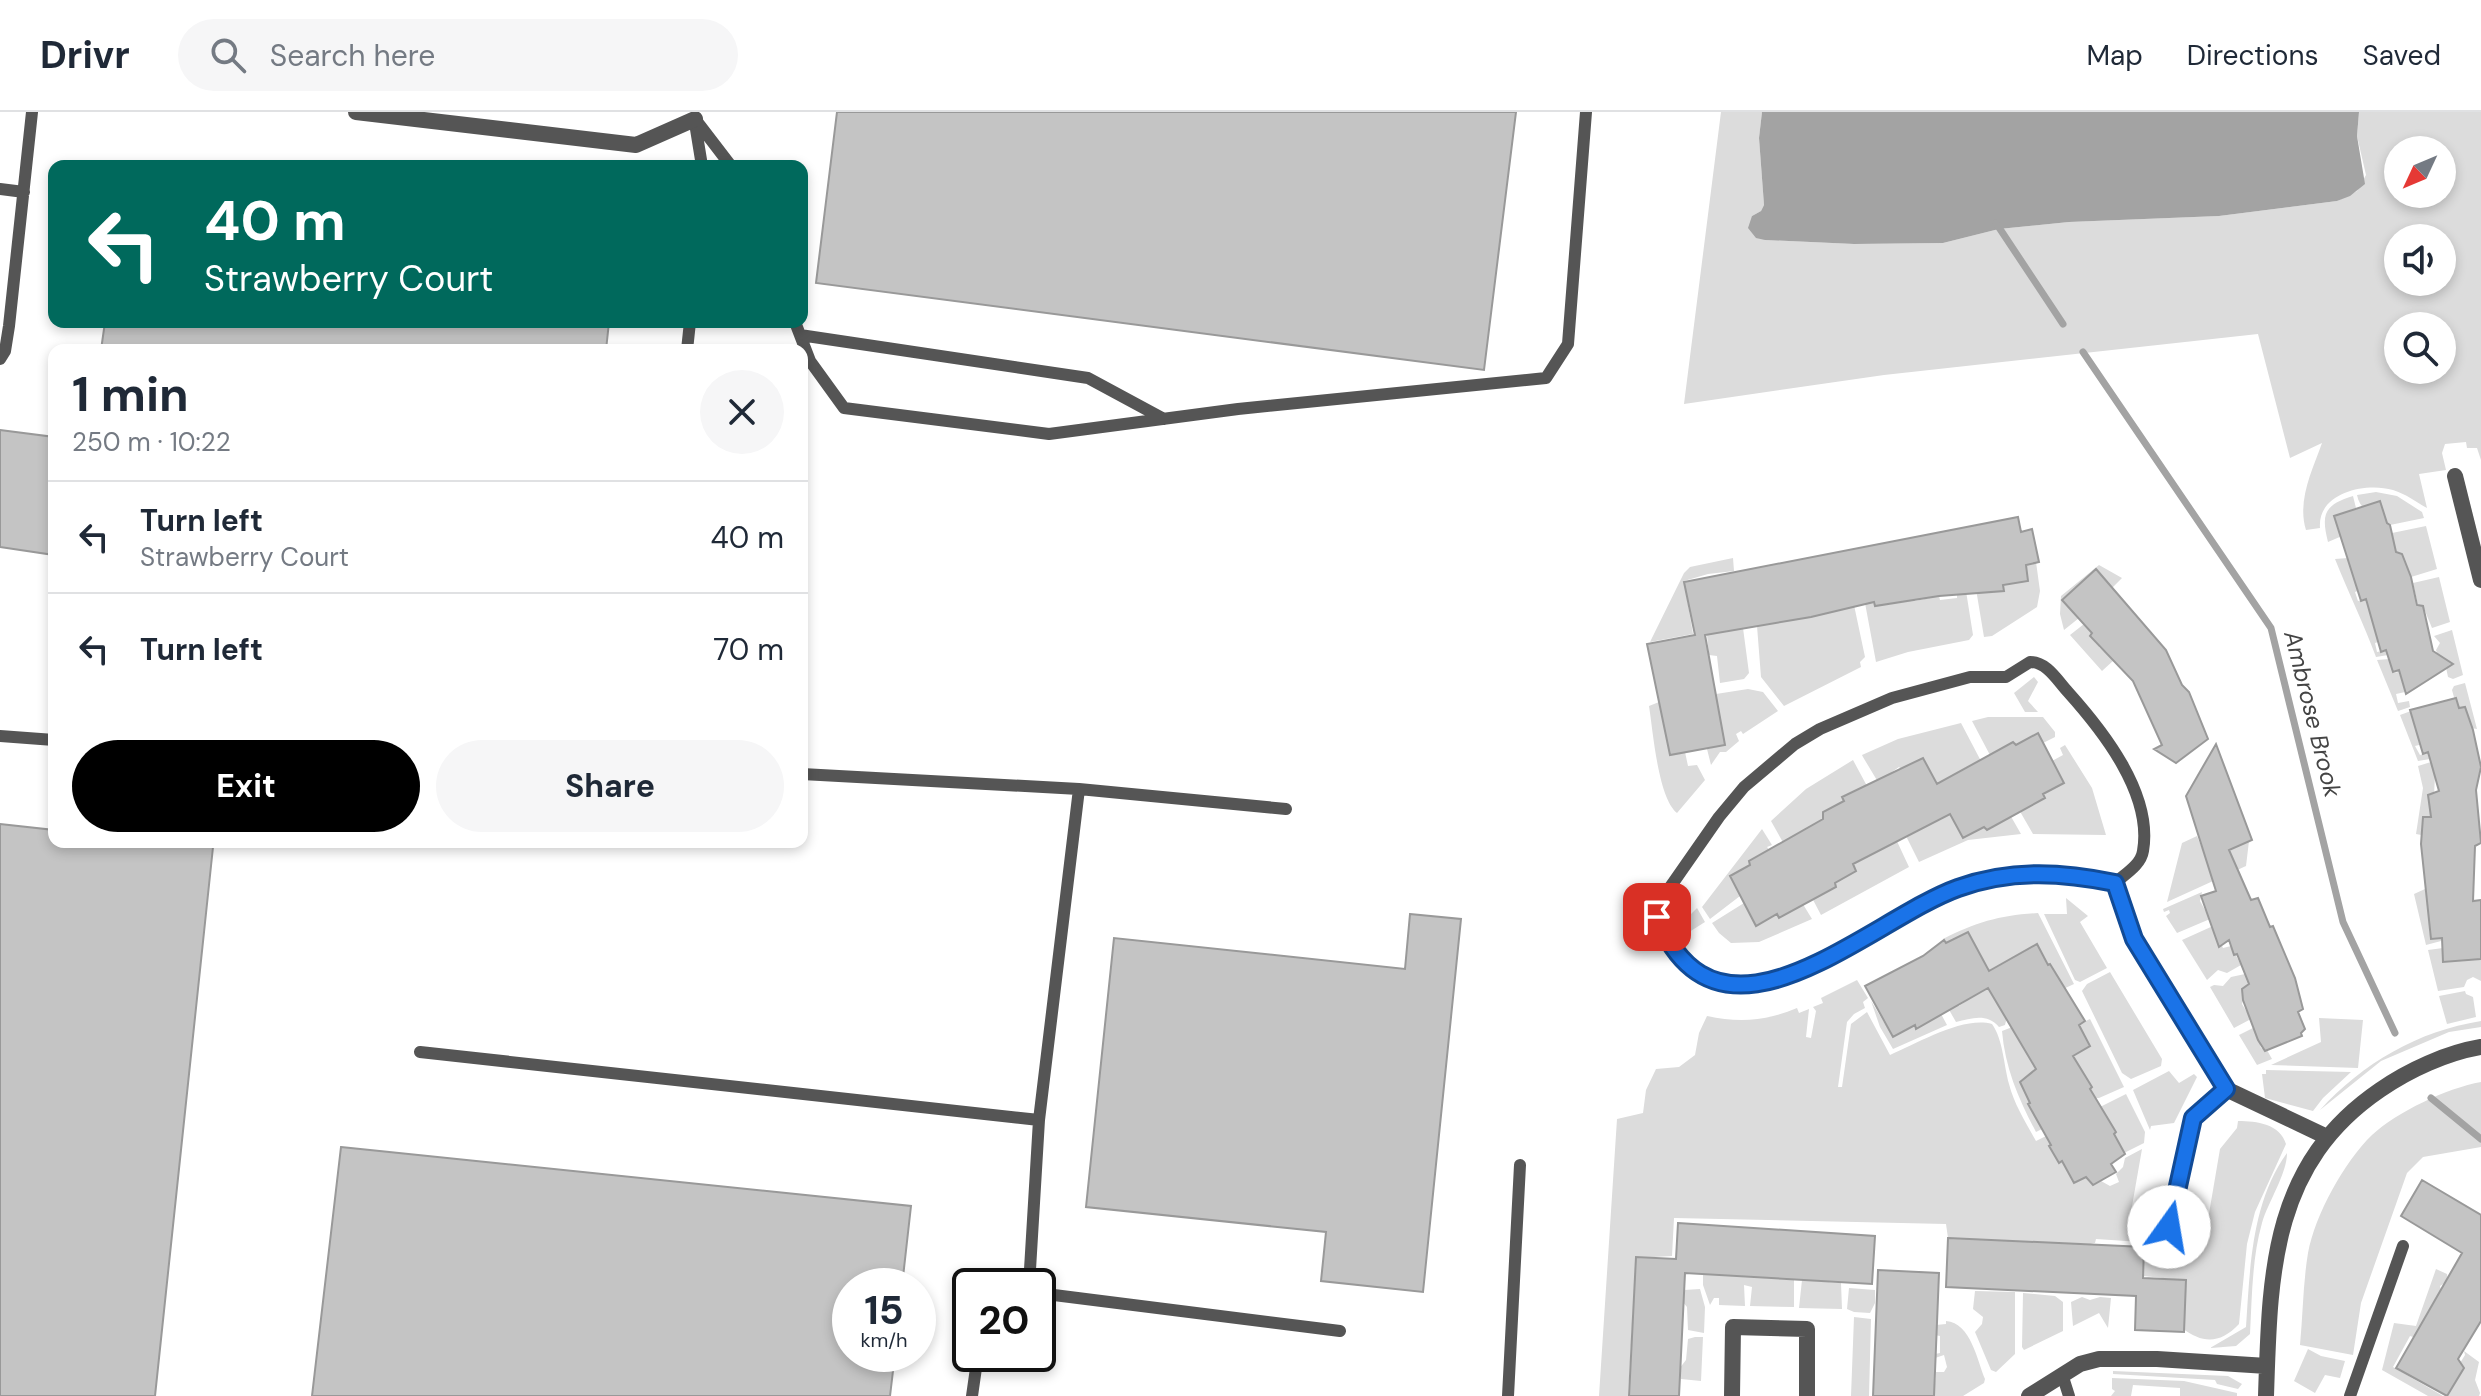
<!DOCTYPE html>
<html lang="en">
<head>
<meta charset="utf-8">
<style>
	:root { --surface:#fff; --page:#f6f6f7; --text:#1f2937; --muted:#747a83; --line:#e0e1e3; --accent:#000 }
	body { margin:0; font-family:"DM Sans",sans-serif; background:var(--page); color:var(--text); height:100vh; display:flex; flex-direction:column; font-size:30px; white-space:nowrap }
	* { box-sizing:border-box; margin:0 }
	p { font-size:26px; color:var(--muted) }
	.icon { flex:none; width:44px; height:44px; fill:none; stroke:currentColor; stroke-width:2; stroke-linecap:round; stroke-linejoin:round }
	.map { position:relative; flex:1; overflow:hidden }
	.panel { position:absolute; left:48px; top:232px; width:760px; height:504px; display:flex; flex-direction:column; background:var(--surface); border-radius:16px; box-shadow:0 4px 12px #0003 }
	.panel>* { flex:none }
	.banner { position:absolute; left:48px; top:48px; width:760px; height:168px; border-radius:16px; box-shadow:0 4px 12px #0003; background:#00695c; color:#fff; overflow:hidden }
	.needle { width:52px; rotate:226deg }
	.buttons { position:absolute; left:2384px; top:24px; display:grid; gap:16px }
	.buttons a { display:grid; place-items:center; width:72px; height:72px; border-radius:50%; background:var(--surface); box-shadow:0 4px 12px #0003; font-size:40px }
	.speed { position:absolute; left:832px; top:1156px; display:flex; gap:16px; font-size:40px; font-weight:700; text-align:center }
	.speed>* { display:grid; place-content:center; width:104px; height:104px; border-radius:50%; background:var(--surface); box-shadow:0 4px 12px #0003; line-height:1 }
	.speed small { font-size:20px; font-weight:400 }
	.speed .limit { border:4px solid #111; border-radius:12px; background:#fff; color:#111 }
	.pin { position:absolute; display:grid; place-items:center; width:68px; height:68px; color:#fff; margin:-34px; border-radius:16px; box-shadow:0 4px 12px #0006 }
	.me { position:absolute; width:88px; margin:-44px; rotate:13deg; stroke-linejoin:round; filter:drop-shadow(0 0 6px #0008) }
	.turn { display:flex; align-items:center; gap:28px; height:168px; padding:0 24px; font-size:36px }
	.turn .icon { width:104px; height:104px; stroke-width:2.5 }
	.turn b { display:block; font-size:56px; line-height:68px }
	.round { display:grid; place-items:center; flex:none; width:84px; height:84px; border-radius:42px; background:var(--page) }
	.summary { display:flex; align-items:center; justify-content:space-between; height:136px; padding:0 24px }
	h1 { font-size:48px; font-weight:700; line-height:60px }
	.primary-button { display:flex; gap:16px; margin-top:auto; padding:16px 24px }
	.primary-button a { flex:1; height:92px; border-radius:48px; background:var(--accent); color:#fff; font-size:32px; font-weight:700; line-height:92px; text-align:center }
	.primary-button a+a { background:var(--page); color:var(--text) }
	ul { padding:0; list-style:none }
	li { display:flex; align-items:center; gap:24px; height:112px; padding:0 24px; border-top:2px solid var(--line) }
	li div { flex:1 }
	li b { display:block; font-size:30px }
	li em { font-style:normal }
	header { display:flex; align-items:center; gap:48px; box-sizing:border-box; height:112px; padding:0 40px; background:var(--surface); border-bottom:2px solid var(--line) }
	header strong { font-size:38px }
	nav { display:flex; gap:44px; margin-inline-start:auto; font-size:28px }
	.search { width:560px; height:72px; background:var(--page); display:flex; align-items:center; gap:20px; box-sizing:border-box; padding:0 28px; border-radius:44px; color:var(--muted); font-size:30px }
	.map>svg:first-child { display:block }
	.green { fill:#dcdcdc; fill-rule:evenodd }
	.water { fill:#a3a3a3 }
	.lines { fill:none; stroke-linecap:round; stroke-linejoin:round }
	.stream { stroke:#a3a3a3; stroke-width:7 }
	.building { fill:#c4c4c4; stroke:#999; stroke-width:2 }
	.lane { stroke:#555; stroke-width:12 }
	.street { stroke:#555; stroke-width:16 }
	.route-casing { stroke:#114b97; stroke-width:20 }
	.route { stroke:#1a73e8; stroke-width:14 }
	.labels { text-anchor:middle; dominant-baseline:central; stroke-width:6; stroke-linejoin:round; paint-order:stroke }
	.water-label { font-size:24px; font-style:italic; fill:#444; stroke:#fff }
</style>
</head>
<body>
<header>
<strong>Drivr</strong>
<div class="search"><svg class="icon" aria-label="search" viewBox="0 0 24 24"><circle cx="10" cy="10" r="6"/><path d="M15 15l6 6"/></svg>Search here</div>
<nav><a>Map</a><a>Directions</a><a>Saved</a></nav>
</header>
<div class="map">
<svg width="2481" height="1284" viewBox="0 0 2481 1284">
	<rect width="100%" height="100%" fill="#fff"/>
	<path class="green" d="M1721 0H1762L1759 26 1764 93 1761 99 1752 104 1765 128 1854 132 1943 131 1999 117 2069 110 2219 104 2337 89 2357 79 2366 63 2357 24 2359 0H2481V348L2477 336H2467L2466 330 2445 332 2442 341 2446 358 2419 362 2427 396C2416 390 2406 382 2393 378 2365 370 2317 381 2320 416L2306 418C2297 389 2312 359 2322 331L2290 346 2258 222 1884 263 1684 292ZM2398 38H2442V82H2398ZM2398 126H2442V170H2398ZM2398 214H2442V258H2398Z
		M2376 380 2397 384 2422 400 2424 406 2390 413C2377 405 2360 400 2357 383Z
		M2353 384 2356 396 2335 404 2342 424 2328 430C2321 402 2324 393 2353 384Z
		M2426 414 2437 457 2411 465 2396 442 2392 421Z
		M1733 446 1734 459 1708 462 1684 469 1693 522 1650 530 1684 461 1690 455Z
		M2348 446 2363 477 2355 480 2358 489 2367 487 2385 528 2375 531 2377 540 2387 538 2388 543 2376 545C2364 512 2348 480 2335 447Z
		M2036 450 2040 479 2037 495 1992 524 1984 525 1976 477 1985 476 1986 481 2003 479V473L2028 469 2026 452Z
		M2099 453 2122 466 2112 476 2096 457 2062 487 2079 506 2064 518 2060 502 2061 484Z
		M2439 465 2450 510 2432 516 2423 494 2418 493 2413 471Z
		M1966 479 1973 523 1969 528 1908 540 1876 550 1865 491 1873 490 1875 494 1892 492 1913 483 1915 489 1939 484 1940 488 1957 486V481Z
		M1854 493 1865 545 1860 550 1861 555 1784 594 1761 565 1757 514Z
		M2084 512 2092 521 2090 524 2100 531 2099 535 2114 548 2102 559 2070 523Z
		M1743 516 1749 561 1744 567 1720 571 1717 544 1709 543 1707 523Z
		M2452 518 2463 563 2453 567 2448 565 2444 546 2438 544 2436 538 2440 531 2434 524Z
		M2389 547 2393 561 2399 560 2405 580 2396 582 2398 591 2409 589 2410 595 2398 599 2377 548Z
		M2034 565 2038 570 2028 589 2038 600H2025L2014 581Z
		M2465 571 2477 617 2471 616 2463 595 2457 596 2452 578 2454 574Z
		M1748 577 1763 580 1778 599 1743 622 1741 619 1736 622 1739 629 1726 640H1720L1711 653 1707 637 1725 633 1716 582Z
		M1659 590 1670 643 1685 640 1688 654 1697 653 1705 668 1677 701C1658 686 1653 619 1649 594Z
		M2411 599 2427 631 2415 634 2420 643 2429 640 2430 647 2418 649 2400 603Z
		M1988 605H2043L2055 620V625L2043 631 2036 622 2016 633 2013 630 1991 645 1972 609Z
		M1961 611 1982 651 1975 655 1972 652 1956 661 1958 665 1939 675 1923 647 1902 658 1899 655 1878 670 1863 645 1862 643 1898 627Z
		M2065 633 2092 676 2106 723 2033 722 2018 696 2045 686 2043 682 2064 671 2052 649 2063 643 2060 636Z
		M1853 648 1867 674 1843 684 1844 689 1824 712 1785 734 1771 709 1806 677Z
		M2431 650 2435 663 2432 725 2416 722 2423 676 2418 654Z
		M1943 687 1963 726 2009 701 2021 722 1968 728 1919 750 1904 720Z
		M1762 717 1772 733 1767 735 1772 741 1730 764 1740 784 1710 807 1702 795Z
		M2197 724 2205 744 2249 729 2246 754 2167 790 2182 731Z
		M1895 725 1909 755 1821 803 1811 784 1818 780 1821 783 1836 775 1835 771 1851 749 1889 734 1887 729Z
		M2425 777 2428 794 2440 816 2429 817 2431 827 2441 826V829L2426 833 2414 782Z
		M2202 780 2200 789 2210 807 2177 821 2166 804 2170 801 2169 798 2164 800 2163 797Z
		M2066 786 2088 804 2080 810 2107 856 2080 870 2075 868 2044 802H2067Z
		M1801 789 1812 807 1759 830 1731 831 1719 821 1712 811 1744 791 1756 814Z
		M1671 793 1688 805 1697 796 1705 810 1686 822 1669 797Z
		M2038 801 2074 872 2061 878 2035 833 1989 859 1968 820 1946 831 1943 827C1976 810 2001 803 2038 801Z
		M2213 814 2223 836 2231 834 2241 853 2227 861 2218 858 2207 868 2182 828Z
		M2443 836 2444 850 2481 847V869L2473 865 2467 868 2464 875 2438 879 2428 838Z
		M2110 860 2162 947 2161 954 2131 967 2122 961 2082 879 2087 872Z
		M2245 862 2249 872 2242 892 2251 907 2234 916 2210 875 2214 873 2223 874 2231 865Z
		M1857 868 1868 886 1863 890 1865 896 1854 902 1847 910 1838 975H1842L1851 912 1867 900 1890 943C1918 931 1963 904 1992 912 2003 927 2004 954 2009 972 2014 992 2026 1011 2036 1029L2048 1023 2052 1032 2049 1034 2058 1050 2062 1049 2074 1071 2086 1065 2093 1073 2101 1069 2110 1074 2119 1070 2116 1062 2123 1055 2125 1046 2142 1037 2128 1117 2205 1125 2220 1037 2237 1016 2238 1009C2257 1009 2280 1012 2286 1032L2255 1100 2247 1132 2239 1212C2220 1232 2203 1232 2182 1216L2186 1187 2184 1168 2143 1164 2144 1134 2141 1130 2096 1127 2095 1131 2090 1132 1948 1126 1946 1112 1674 1106 1672 1144 1636 1146 1628 1284H1599L1617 1007 1643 1001 1646 978 1656 957 1679 955 1695 943 1699 921 1707 904C1739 911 1767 909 1797 896L1799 901 1809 897 1806 925 1811 926 1816 899 1813 895 1823 891 1821 886Z
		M1991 871 2008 901 2005 913 1999 915C1987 901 1972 906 1956 910L1948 896 1956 891 1959 894Z
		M2465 879 2466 882 2473 885 2476 905 2447 912 2439 884Z
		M1871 889 1893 925 1915 913 1916 917 1940 900 1947 913 1893 937 1880 915Z
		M2319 906 2363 908 2358 956 2271 953 2321 930Z
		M2090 907 2124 975 2099 986H2095L2089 978 2092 975 2071 944 2090 934 2079 912Z
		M2481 909V915L2449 920 2381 949 2320 998C2363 951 2418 919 2481 909Z
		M2015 914 2020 923 2017 926 2026 940 2029 939 2040 959 2020 970 2030 991 2028 993 2044 1016 2036 1020C2019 988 2005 956 2002 919Z
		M2255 915 2261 936 2267 938 2272 947 2257 953 2239 923Z
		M2266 958 2351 960 2323 986 2313 999 2265 986 2262 962H2266Z
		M2169 959 2179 971 2194 962 2197 965 2174 1011 2151 1014 2150 1018 2133 978Z
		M2481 970V1035L2423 1045 2407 1061 2361 1191 2353 1243 2300 1233C2303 1202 2303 1171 2308 1141 2315 1103 2344 1050 2372 1023 2397 1000 2447 976 2481 970Z
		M2126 982 2145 1020 2144 1031 2124 1041 2114 1022 2115 1019 2100 995Z
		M2287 1041C2287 1062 2268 1090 2262 1111 2252 1146 2252 1185 2250 1222L2236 1234 2210 1236 2246 1215C2250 1157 2251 1091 2287 1041Z
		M2436 1157 2447 1162 2448 1169 2440 1174 2441 1178 2425 1204 2427 1206 2416 1226 2410 1224 2393 1255 2443 1284H2428L2382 1258 2394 1211 2416 1214Z
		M1703 1162 1794 1168V1195L1750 1194 1752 1175 1744 1173 1745 1194 1719 1193V1186H1714L1710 1193 1703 1173Z
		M1802 1168 1841 1171 1842 1197 1799 1196Z
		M1849 1176 1875 1178V1191L1870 1201 1854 1200 1847 1197Z
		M1700 1177 1705 1195 1704 1221 1688 1218 1687 1195 1681 1188 1684 1178Z
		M1975 1179 2015 1180V1242L1996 1260 1991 1258 1975 1220 1982 1212 1983 1205 1973 1197Z
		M2023 1181 2055 1184 2063 1190V1219L2024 1238 2022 1235Z
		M2082 1185 2090 1188 2100 1185 2111 1186 2108 1216 2099 1201 2073 1214 2071 1190Z
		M1854 1205 1871 1207 1869 1284H1851Z
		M1946 1209C1971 1211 1977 1248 1985 1267L1984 1271 1963 1284H1934L1936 1260H1944L1947 1255 1944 1243 1935 1246V1242L1940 1241V1224L1935 1223 1936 1213 1946 1212Z
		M1695 1225H1703L1701 1269 1681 1267 1679 1257 1686 1248 1688 1227Z
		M2308 1237 2321 1244 2345 1249 2340 1266 2325 1263 2315 1281 2294 1269Z
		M2464 1239 2479 1250 2475 1268 2480 1281 2479 1284H2447L2463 1257 2460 1251 2465 1243Z
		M2113 1259 2228 1264 2242 1272 2238 1277 2217 1272 2215 1268 2113 1262Z
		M2112 1266 2184 1269 2237 1281V1284H2180V1276L2133 1273 2131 1284H2111L2115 1279 2112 1277Z"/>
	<path class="water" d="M1762 0H2359L2357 24 2365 72 2350 84 2337 89 2219 104 2069 110 1999 117 1943 131 1854 132 1765 128 1756 126 1748 116 1752 104 1761 99 1764 93 1759 26Z"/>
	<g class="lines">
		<path class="stream" d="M1996 111 2063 212
			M2083 240 2271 516 2343 810 2395 921
			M2431 986 2481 1027"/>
	</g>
	<path class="building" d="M837 0H1516L1484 258 816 171Z
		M105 210H609L606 238H101Z
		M0 318 54 325V443L0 435Z
		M2380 389 2387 411 2390 413 2396 440 2402 442 2411 465 2417 493 2423 494 2433 539 2453 552 2406 582 2399 558 2393 560 2386 538 2381 540 2366 487 2361 489 2334 404Z
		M2018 405 2021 420 2032 417 2039 450 2026 453 2028 469 2003 473 2004 479 1939 484 1875 494 1874 490 1811 505 1705 523 1725 633 1670 643 1647 532 1695 523 1684 470Z
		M2096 457 2166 538 2182 573 2189 580 2208 627 2176 651 2154 637 2162 633 2133 569 2090 524 2092 521 2062 488Z
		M2456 586 2459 596 2465 595 2473 618 2481 655 2476 678 2481 731 2475 734 2473 789 2481 788V847L2443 850 2442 826 2431 827 2421 732 2423 705H2431L2428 683 2439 679 2428 640 2423 642 2410 598Z
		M2038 621 2064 671 2043 682 2045 686 1987 718 1984 715 1963 726 1950 702 1853 752 1856 759 1835 771 1836 775 1779 806 1777 802 1756 814 1730 764 1750 753 1749 749 1823 707V700L1844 689 1842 685 1923 646 1937 672 2013 630 2016 633Z
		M2216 632 2252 728 2229 738 2251 788 2258 786 2270 815 2273 814 2295 866 2303 897 2298 900 2305 917 2301 921 2302 924 2265 939 2258 928 2243 888 2242 877 2249 872 2237 842 2234 843 2229 828 2219 835 2201 784 2216 779 2186 684Z
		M0 712 54 718V730H168L213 735 155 1284H0Z
		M1410 802 1461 807 1423 1180 1321 1169 1326 1120 1086 1095 1114 826 1405 857Z
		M1968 820 1989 859 2037 832 2048 853 2050 852 2085 909 2079 913 2090 934 2073 944 2092 975 2090 977 2116 1020 2114 1022 2125 1042 2111 1052 2116 1060 2093 1073 2086 1065 2074 1071 2062 1049 2059 1051 2049 1034 2051 1033 2028 992 2030 991 2020 970 2036 957 1988 876 1916 917 1915 913 1893 925 1865 874 1923 844 1944 828 1946 831Z
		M341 1035 911 1094 902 1174H850V1242H895L890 1284H312Z
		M2422 1068 2481 1103V1209L2458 1247 2464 1256 2447 1284 2396 1256 2462 1141 2401 1104Z
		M1678 1111 1875 1124 1872 1172 1685 1161 1679 1284H1629L1636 1145 1676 1147Z
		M1948 1126 2144 1135 2143 1166 2186 1168 2184 1220 2135 1218 2136 1184 1946 1175Z
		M1878 1158 1939 1161 1934 1284H1873Z"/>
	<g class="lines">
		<path class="lane" d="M695 7 731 54
			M695 11 702 54
			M0 77 24 80
			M795 210 810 249 844 296 1049 322 1238 297 1546 266 1568 232 1586 0
			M800 223 1088 266 1164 307
			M687 238 690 210
			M0 247 5 239 9 214 32 0
			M2030 550C2047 550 2057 568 2068 580 2103 619 2153 682 2143 739 2141 753 2125 762 2115 771 2069 762 2023 756 1977 770 1952 777 1929 791 1906 804 1876 820 1846 836 1814 851 1802 857 1789 865 1776 869 1743 877 1704 873 1682 845 1668 828 1656 813 1659 791L1719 705 1744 675 1795 632 1820 617 1892 586 1970 565H2006Z
			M0 624 54 628
			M802 662 1079 677
			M420 940 1039 1008 1029 1174
			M1039 1008 1079 677 1286 697
			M2169 1115 2193 1006 2226 977
			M1038 1181 1340 1219
			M2062 1262 2069 1284
			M972 1284 978 1242
			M1508 1284 1520 1053
			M2350 1284 2403 1134"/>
		<path class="street" d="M356 0 636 33 695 7
			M2455 364 2481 468
			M2115 771 2134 827 2226 977 2327 1025
			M1732 1284 1733 1215 1807 1217V1284
			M2029 1284 2080 1252 2099 1247H2157L2267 1254
			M2266 1284C2270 1163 2270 1053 2380 978 2409 958 2446 941 2481 935"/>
	</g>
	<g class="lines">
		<defs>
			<path id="route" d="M1657 805C1719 958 1869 808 1958 776 2011 757 2062 760 2115 771L2134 827 2226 977 2193 1006 2169 1115"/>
		</defs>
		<use href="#route" class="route-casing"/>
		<use href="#route" class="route"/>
	</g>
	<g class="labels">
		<g class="water-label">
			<text transform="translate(2313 602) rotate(76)">Ambrose Brook</text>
		</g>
	</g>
</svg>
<div class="buttons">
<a><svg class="needle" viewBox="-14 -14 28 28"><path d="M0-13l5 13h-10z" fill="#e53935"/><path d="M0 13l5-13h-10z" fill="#747a83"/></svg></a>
<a><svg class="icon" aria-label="sound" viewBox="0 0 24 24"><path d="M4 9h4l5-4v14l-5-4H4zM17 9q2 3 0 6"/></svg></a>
<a><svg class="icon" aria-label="search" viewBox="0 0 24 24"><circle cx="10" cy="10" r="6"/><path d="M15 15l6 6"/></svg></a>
</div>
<div class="speed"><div>15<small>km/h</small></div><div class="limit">20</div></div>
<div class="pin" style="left:1657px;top:805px;background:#d93025"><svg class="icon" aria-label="arrive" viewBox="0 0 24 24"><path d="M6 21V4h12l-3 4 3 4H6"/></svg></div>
<svg class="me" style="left:2169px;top:1115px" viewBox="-20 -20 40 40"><circle r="19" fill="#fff"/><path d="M0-13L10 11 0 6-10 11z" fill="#1a73e8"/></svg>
<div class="banner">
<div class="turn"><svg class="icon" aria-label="left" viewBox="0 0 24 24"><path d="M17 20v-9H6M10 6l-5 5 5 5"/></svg><div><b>40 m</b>Strawberry Court</div></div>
</div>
<section class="panel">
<div class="summary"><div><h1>1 min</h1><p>250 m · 10:22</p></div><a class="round"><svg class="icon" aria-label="close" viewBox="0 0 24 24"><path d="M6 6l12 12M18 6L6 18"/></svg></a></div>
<ul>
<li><svg class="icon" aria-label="left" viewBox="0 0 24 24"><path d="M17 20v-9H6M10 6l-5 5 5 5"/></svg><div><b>Turn left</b><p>Strawberry Court</p></div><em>40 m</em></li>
<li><svg class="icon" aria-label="left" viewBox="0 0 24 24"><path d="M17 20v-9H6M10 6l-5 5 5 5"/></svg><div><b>Turn left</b></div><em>70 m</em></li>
</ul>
<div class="primary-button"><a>Exit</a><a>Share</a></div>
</section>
</div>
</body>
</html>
